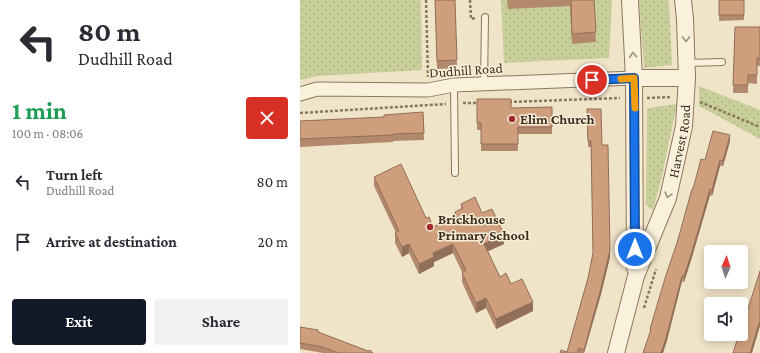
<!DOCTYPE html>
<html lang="en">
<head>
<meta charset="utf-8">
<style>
	:root { --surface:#fff; --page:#f2f2f3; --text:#2b2b33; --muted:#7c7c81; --accent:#111827 }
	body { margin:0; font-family:"Crimson Pro",serif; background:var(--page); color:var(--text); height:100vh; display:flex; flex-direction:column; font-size:15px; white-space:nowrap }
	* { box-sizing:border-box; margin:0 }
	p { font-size:13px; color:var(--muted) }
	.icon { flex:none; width:22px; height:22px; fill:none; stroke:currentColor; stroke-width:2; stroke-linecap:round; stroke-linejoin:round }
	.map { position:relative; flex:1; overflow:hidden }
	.panel { display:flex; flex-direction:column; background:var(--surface); width:300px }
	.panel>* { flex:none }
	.banner { background:#fff; color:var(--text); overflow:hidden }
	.needle { width:26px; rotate:3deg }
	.fabs { position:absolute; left:404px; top:245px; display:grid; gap:8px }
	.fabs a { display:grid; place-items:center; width:44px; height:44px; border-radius:4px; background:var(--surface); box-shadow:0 2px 10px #0003; font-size:20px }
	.pin { position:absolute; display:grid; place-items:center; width:34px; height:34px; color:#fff; margin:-17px; border:2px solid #fff; border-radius:50%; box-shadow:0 1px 4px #0007 }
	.me { position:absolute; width:44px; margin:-22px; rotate:0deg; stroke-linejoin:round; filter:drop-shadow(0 0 3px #0008) }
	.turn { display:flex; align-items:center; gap:14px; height:84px; padding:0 12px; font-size:18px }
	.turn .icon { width:52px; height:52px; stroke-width:2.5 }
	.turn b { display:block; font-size:28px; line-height:34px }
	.round { display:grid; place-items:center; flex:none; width:42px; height:42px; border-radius:4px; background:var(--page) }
	.overview { display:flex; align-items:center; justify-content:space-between; height:68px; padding:0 12px }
	h1 { font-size:24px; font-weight:700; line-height:30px; color:#1e9e55 }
	.primary-button { display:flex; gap:8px; margin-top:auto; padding:8px 12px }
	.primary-button a { flex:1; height:46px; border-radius:4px; background:var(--accent); color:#fff; font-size:16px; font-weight:700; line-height:46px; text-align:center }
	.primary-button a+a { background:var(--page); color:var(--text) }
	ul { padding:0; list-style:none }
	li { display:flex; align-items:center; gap:12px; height:60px; padding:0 12px }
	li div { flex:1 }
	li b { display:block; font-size:15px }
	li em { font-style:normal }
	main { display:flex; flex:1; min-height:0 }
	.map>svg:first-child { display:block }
	.grass { fill:url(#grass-dots) }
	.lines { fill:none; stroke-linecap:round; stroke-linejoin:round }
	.service-casing { stroke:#8d765c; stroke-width:8 }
	.minor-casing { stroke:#8d765c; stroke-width:15 }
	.tertiary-casing { stroke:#8d765c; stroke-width:18 }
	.path { stroke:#8d765c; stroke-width:2.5; stroke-dasharray:3 2; stroke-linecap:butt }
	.service { stroke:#faf1dc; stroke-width:6 }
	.minor { stroke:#faf1dc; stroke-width:13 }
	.tertiary { stroke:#faf1dc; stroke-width:16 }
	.wall { fill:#b2896c }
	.shaded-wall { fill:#916f58 }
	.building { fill:#cf9f7d; stroke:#916f58 }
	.oneway { stroke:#9c907e }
	.route-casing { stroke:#114b97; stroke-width:10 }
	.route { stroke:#1a73e8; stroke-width:7 }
	.slow { stroke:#f59e0b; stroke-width:7 }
	.poi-dot { fill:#9e2a2b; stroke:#f7eed8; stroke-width:1.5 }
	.labels { text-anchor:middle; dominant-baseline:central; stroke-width:3; stroke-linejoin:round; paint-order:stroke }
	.street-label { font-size:14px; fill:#3d2e20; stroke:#f7eed8 }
	.poi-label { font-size:14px; font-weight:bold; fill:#3d2e20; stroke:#f7eed8; text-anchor:start }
</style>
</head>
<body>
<main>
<section class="panel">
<div class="banner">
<div class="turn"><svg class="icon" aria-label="left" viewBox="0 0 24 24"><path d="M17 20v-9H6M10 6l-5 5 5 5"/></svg><div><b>80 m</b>Dudhill Road</div></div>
</div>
<div class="overview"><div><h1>1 min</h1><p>100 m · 08:06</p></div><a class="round" style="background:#d93025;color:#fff"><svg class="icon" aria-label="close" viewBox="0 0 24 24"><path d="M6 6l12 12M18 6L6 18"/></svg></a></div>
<ul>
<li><svg class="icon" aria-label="left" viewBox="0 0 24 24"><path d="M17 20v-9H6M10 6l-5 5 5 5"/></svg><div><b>Turn left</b><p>Dudhill Road</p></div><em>80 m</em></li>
<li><svg class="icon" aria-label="arrive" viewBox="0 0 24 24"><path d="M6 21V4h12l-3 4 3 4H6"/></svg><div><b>Arrive at destination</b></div><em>20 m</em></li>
</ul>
<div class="primary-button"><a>Exit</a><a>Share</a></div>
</section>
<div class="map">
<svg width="460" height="353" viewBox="0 0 460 353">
	<defs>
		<pattern id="grass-dots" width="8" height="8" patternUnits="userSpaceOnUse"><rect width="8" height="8" fill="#c9cf9b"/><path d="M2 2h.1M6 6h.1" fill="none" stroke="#aeb285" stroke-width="1.8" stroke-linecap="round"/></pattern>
	</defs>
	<rect width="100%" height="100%" fill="#f0e4c8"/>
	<path class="grass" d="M0 0H121L122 70 18 76 0 80Z
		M201 0H312L309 58 204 63Z
		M339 0H369L372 65 344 68Z
		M399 86 460 110V139L399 106Z
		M377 104 362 176 353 210 346 205 347 108Z"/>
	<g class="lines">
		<defs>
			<path id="service" d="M388 63 422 62
				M184 84 185 17
				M154 85 155 173"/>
			<path id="minor" d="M0 94 17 89 128 90 154 85 334 78"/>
			<g id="tertiary">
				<path d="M330 0 334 78 335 268"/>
				<path d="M334 78H387"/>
				<path id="s1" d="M316 353 336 276 368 198 384 126 387 78 385 19 383 0"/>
			</g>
		</defs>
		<use href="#service" class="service-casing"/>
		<use href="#minor" class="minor-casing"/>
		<use href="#tertiary" class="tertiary-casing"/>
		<path class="path" d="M126 0 128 77
			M170 0 171 19 176 18
			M347 98 372 97
			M209 102 320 98
			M400 102 460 127
			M163 103H180
			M0 113 146 104
			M344 308 356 269"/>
		<use href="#service" class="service"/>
		<use href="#minor" class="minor"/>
		<use href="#tertiary" class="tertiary"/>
	</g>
	<path class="wall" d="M135 0H155L157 68 137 69Z
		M207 0H294L296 42 272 44 270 6 208 9Z
		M419 0H444V20L419 21Z
		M435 27H460V66H457V84L448 83V93H433Z
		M177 99 211 108 252 107V134H218V151H181V130H177Z
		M287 109 302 145 310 257 301 294 284 353H260L267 352 288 278 293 253 291 147H288Z
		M123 112 124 140 93 141V142L0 147V121L84 117Z
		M430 141 423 166H420L412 196 410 195 392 257 384 282 382 281 366 344 350 333V329L377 243 393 189 405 160Z
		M74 177 126 218 133 227 155 217V212L161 209V204L182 213 204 244 188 251 200 277 211 284 233 311 196 329 186 308 176 313 162 282V272L153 253 134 262V266L119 274 109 253 102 257 95 243V233H96L74 186Z
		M0 327 18 332 73 353H23L0 349Z"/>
	<path class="shaded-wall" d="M430 135V141L423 166V161Z
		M420 160V166L412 196V190Z
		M410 189V195L392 257 384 282V276Z
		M204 234V244L184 253V244Z
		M109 244V253L102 257V247Z
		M153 244V253L134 262V266L119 274V264L133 253Z
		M310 250V257L301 294 284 353V350Z
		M382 276V281L366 344 363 353H361Z
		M186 298V308L176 313V303Z
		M233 302V311L196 329V319Z
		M460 320V326L452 353H450Z"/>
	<path class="building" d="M135 0H155L157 60 137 61Z
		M271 0H294L296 32 272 34Z
		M419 0H444V15H419Z
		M435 27H460V58H457V75H448V85H433Z
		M177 99H211V108L252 107V127H218V144H181V123H177Z
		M287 109H301L302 145H308L310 250 301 288 284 350 279 348 277 353H260L261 350 267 352 288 278 293 253 291 141H288Z
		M123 112 124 133 93 134V135L0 139V121L84 117V115Z
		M413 131 430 135 423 161 420 160 412 190 410 189 392 252 384 276H382L366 338 361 353H343L351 329H350L366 275 377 243 392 189H393L401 159 405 160Z
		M101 164 126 218 129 217 133 227 156 216 155 212 163 208 161 204 175 197 182 213 192 209 204 234 184 244 200 277 206 273 211 284 222 279 233 302 196 319 186 298 176 303 162 273 166 270 153 244 133 253 134 257 119 264 109 244 102 247 95 233 99 231 74 177Z
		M460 271V320L450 353H433L439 334H441V326L444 314 446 315Z
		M0 327 18 330V332L68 351 70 350 73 353H38L23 347 0 343Z"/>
	<defs><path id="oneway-chevron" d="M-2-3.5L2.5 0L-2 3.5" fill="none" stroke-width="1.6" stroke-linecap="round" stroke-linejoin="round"/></defs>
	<g class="oneway">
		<use href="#oneway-chevron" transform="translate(386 39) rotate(89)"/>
		<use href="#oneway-chevron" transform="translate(333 55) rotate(-93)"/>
		<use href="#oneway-chevron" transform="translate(368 195) rotate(106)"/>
	</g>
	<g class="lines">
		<defs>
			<path id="route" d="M292 80 334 78 335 249"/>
		</defs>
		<use href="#route" class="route-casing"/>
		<use href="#route" class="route"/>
		<path class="slow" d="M321 79 334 78 335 108"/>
	</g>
	<g class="poi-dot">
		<circle cx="212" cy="119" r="4"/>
		<circle cx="130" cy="227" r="4"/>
	</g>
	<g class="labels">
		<g class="street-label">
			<text transform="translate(166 70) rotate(-4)">Dudhill Road</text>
			<text stroke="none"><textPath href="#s1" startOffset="222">Harvest Road</textPath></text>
		</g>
		<g class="poi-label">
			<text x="220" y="119">Elim Church</text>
			<text x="138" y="219">Brickhouse<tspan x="138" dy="16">Primary School</tspan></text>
		</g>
	</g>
</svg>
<div class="fabs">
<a><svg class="needle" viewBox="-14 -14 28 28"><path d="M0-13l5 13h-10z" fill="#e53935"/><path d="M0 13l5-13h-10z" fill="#7c7c81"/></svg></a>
<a><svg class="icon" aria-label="sound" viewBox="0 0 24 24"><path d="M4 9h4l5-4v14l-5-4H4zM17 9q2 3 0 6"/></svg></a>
</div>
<div class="pin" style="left:292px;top:80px;background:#d93025"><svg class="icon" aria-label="arrive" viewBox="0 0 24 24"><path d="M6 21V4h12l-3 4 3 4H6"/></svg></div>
<svg class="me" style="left:335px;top:249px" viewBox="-20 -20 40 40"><circle r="17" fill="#1a73e8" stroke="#fff" stroke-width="3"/><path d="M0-11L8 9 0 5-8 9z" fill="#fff"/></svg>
</div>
</main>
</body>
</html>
